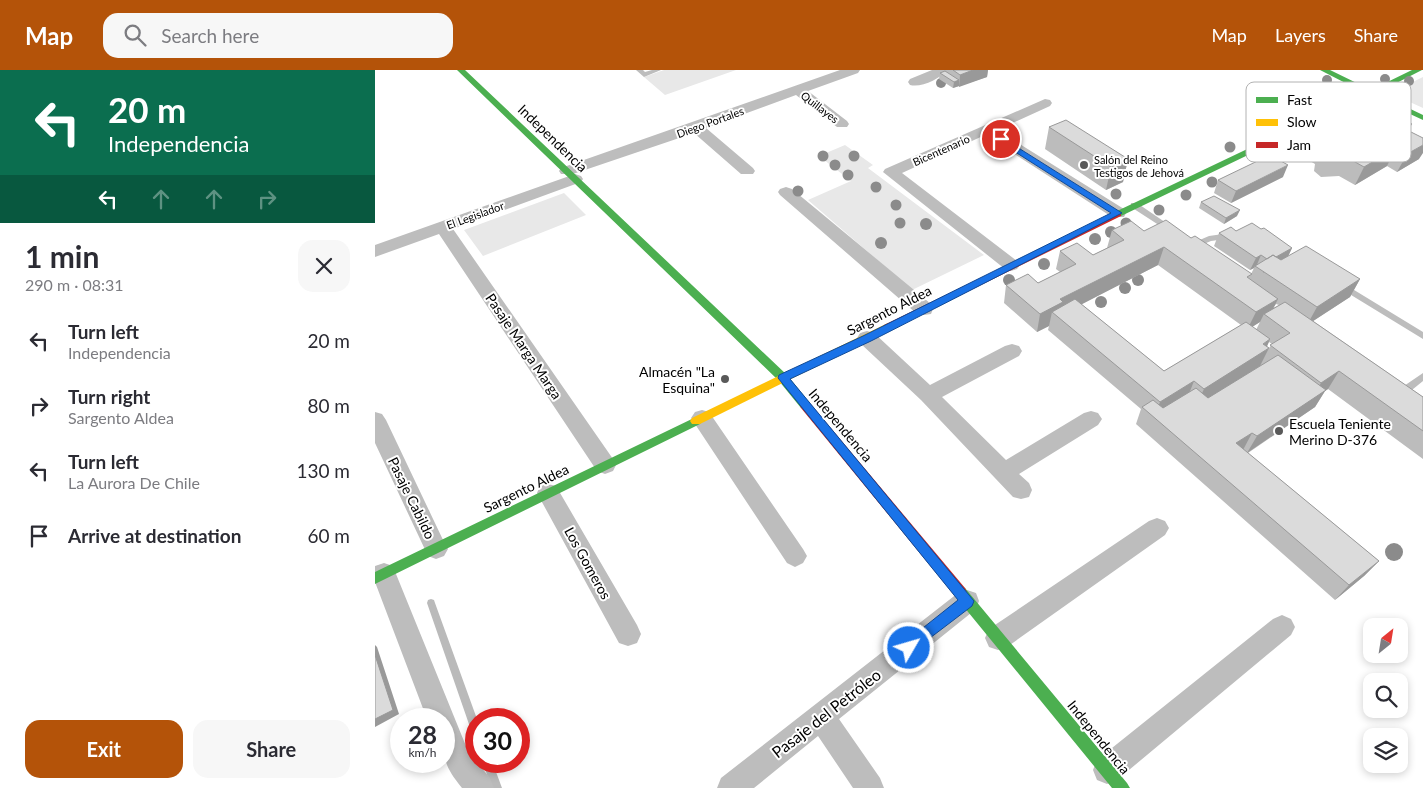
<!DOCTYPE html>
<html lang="en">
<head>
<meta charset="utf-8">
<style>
	:root { --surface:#fff; --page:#f7f7f7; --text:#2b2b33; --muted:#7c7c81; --accent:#b45309 }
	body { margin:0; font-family:Lato,sans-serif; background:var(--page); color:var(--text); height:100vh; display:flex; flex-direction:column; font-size:19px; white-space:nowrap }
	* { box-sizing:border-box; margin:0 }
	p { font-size:16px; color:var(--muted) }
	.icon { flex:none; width:28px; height:28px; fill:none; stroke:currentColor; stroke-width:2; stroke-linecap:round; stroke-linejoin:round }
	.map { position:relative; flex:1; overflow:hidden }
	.drawer { display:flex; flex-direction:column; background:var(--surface); width:375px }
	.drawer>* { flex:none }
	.top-card { background:#0b6e4f; color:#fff; overflow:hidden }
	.needle { width:32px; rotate:30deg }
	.tools { position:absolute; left:988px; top:548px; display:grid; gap:10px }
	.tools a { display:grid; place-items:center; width:45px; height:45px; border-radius:10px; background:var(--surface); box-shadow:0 2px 8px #0003; font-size:25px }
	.speed { position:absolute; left:15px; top:638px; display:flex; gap:10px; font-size:25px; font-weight:700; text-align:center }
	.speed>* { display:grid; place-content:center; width:65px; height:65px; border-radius:50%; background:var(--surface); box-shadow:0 2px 8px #0003; line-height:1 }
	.speed small { font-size:12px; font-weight:400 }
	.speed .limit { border:8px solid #d22; background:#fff; color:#111 }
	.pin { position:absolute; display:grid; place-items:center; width:42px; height:42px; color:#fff; margin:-21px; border:2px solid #fff; border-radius:50%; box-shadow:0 1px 5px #0007 }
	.me { position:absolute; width:55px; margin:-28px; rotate:52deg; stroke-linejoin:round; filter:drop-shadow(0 0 4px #0008) }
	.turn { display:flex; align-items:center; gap:18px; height:105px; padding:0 25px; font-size:22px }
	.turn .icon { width:65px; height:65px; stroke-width:2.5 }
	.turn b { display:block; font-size:35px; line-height:42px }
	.lanes { display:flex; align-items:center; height:48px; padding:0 25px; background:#0003; justify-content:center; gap:25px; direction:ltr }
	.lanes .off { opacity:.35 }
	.round { display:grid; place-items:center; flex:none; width:52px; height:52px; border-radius:15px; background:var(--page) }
	.headline { display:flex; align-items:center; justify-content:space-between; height:85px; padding:0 25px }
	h1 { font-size:30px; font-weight:700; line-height:38px }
	.cta { display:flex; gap:10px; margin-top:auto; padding:10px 25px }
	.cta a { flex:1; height:58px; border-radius:15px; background:var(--accent); color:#fff; font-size:20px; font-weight:700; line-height:58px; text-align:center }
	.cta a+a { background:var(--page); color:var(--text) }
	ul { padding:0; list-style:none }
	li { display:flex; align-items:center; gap:15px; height:65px; padding:0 25px }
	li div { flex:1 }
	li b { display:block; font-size:19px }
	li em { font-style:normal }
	header { display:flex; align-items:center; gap:30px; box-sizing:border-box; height:70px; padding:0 25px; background:var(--accent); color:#fff }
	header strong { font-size:24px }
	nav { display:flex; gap:28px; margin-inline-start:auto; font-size:18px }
	.search { width:350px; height:45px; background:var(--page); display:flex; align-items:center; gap:12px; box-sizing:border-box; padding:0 18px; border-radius:15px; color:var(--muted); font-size:19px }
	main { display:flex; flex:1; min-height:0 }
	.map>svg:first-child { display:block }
	.green { fill:#e8e8e8 }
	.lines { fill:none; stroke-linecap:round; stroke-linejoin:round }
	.stream { fill:#bababa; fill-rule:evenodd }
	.lane { fill:#bdbdbd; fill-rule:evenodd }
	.street { fill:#bdbdbd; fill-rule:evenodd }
	.fast { fill:#4caf50; fill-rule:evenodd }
	.slow { fill:#ffc107; fill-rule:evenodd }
	.jam { fill:#c62828; fill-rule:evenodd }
	.tree { fill:#8b8b8b }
	.wall { fill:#bcbcbc; fill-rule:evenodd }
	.shaded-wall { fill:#999 }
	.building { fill:#dbdbdb; stroke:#999 }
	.route { fill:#1a73e8; stroke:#114b97 }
	.poi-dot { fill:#595959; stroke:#fff; stroke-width:2 }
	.labels { text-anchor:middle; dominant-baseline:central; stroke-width:4; stroke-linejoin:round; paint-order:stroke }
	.far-street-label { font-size:11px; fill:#000; stroke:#fff }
	.far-poi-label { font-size:11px; fill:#000; stroke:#fff; text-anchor:start }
	.street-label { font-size:14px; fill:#000; stroke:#fff }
	.poi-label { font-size:14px; fill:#000; stroke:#fff; text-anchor:end }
	.near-street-label { font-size:16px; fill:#000; stroke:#fff }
	.key { fill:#fff; stroke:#b2b2b2; stroke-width:1 }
	.key-label { font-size:14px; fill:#000 }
</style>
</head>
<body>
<header>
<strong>Map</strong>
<div class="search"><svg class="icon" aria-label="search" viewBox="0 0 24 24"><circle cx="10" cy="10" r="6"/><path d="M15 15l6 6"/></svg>Search here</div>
<nav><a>Map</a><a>Layers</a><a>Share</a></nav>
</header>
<main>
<section class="drawer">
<div class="top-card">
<div class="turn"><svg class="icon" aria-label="left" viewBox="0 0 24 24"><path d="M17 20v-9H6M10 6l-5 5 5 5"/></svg><div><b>20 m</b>Independencia</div></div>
<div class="lanes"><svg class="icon" aria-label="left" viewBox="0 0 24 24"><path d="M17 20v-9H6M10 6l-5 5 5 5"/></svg><svg class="icon off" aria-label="ahead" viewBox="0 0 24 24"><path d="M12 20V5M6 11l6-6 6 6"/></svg><svg class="icon off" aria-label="ahead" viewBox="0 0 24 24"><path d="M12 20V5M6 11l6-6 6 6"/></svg><svg class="icon off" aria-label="right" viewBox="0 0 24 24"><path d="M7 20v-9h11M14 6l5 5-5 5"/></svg></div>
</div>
<div class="headline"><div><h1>1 min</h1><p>290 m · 08:31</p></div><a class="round"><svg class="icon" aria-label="close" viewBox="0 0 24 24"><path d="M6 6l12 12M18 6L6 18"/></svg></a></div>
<ul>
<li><svg class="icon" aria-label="left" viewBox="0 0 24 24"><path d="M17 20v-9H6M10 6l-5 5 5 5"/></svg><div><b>Turn left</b><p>Independencia</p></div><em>20 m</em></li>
<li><svg class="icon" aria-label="right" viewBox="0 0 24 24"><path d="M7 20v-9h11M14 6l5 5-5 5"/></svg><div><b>Turn right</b><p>Sargento Aldea</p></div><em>80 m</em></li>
<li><svg class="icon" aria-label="left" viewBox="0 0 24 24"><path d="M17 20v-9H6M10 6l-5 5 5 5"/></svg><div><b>Turn left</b><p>La Aurora De Chile</p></div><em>130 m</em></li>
<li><svg class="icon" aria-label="arrive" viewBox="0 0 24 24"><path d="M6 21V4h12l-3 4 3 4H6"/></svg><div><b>Arrive at destination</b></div><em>60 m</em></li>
</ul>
<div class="cta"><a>Exit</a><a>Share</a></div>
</section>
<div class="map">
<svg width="1048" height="718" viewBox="0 0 1048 718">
	<rect width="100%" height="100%" fill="#fff"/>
	<path class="green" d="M289 0H361L290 25 269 7Z
		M1048 7V38L1015 23Z
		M470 75 498 95 493 98 609 185 537 220 433 130 476 111 444 86Z
		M189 123 211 145 108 186 89 160Z"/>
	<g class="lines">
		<path class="stream" d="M56 529 59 530 60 533 102 649 101 665 98 663 96 660 52 533 53 530Z
			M107 691H117L127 718H117Z"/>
		<path class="lane" d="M261 0H268L270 2 277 0H286L269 7Z
			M756 133H762L800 159 796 161H793L756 137Z
			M855 163 858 164V168L836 171 819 178 812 173 816 170 820 172 834 166Z
			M966 212 1048 262V269L963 217 962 215 963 213Z
			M1048 303V311L1032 324H1026L1024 321 1026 318Z"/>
		<path class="street" d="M465 0H485L483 3 433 21 472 51 474 54 472 57H462L421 25 331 58 378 98 380 101 378 104H366L319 63 198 104H186L184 101 186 98Z
			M557 0H572C565 9 546 18 535 15L533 12 535 9Z
			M670 29 675 30 677 33 675 36 622 60 749 139 751 143 749 147H737L610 65 527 103 642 191 645 195 642 199 636 201 630 199 508 102 510 99Z
			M200 104 206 106 208 109 206 112 78 159 238 389 241 395 238 401 230 404 222 401 64 164 0 187V175Z
			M411 117 417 119 556 234 558 239 556 244 549 245 542 244 405 125 403 122 405 119Z
			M492 261 499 263 555 315 630 276 637 274 644 276 647 281 644 286 567 327 631 390 709 343 716 341 723 343 727 349 723 355 644 404 654 413 657 420 654 427 646 429 638 427 546 330 485 273 482 268 485 263Z
			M327 340 334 342 428 479 432 486 428 493 420 497 412 493 320 354 316 348 320 342Z
			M0 342 7 344 11 350 69 472 73 479 69 486 61 489 53 486 0 373Z
			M173 414 181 416 262 555 266 564 262 573 253 576 244 573 162 423 165 416Z
			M782 448 790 451 794 458 790 465 632 577 623 580 614 577 610 568 614 559 774 451Z
			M9 493 18 496 21 504 93 681 115 708 119 718H87C64 690 69 683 69 649H52L0 512V496Z
			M592 520 601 523 604 531 601 539 464 649 505 708 509 718H478L443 666 379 718H342L346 708 583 523Z
			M907 545 916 549 920 557 916 565 742 710 732 714 722 710 718 700 722 690 898 549Z"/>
		<path class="fast" d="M82 0H90L412 305 434 332 435 335 434 338H426L404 311Z
			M945 0H955L996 20 1037 0H1047L1002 23 1048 45V50L996 26 746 146H740V142L990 23Z
			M321 347 325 348 327 351 325 354 0 514V502Z
			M585 516 590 518 752 713 755 718H737L580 526 578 522 580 518Z"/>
		<path class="slow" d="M513 253 518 257 517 259 325 354H317L315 351 317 348Z"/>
		<path class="jam" d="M743 141 746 142V146L517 259H509L508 257 509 255Z
			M430 331 434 332 590 518 592 522 590 526 585 528 580 526 426 338 425 335 426 332Z"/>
	</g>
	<g class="tree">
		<circle cx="1010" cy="9" r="5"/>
		<circle cx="952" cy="10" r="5"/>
		<circle cx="1034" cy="11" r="5"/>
		<circle cx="566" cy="13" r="5"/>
		<circle cx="855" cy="77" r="5.5"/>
		<circle cx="448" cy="86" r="5.5"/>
		<circle cx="479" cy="86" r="5.5"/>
		<circle cx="460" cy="95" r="5.5"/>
		<circle cx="473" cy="105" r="5.5"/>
		<circle cx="837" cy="112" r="5.5"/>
		<circle cx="501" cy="117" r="5.5"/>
		<circle cx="423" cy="121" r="5.5"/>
		<circle cx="741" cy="124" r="5.5"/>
		<circle cx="811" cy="125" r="5.5"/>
		<circle cx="521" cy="135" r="5.5"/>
		<circle cx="784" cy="140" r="5.5"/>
		<circle cx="525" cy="153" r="5.5"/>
		<circle cx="751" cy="153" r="5.5"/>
		<circle cx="551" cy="154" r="6"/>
		<circle cx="736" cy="162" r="6"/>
		<circle cx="720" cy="169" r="6"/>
		<circle cx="506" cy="173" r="6"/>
		<circle cx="669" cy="194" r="6"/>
		<circle cx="634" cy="210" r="6"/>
		<circle cx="763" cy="210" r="6"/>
		<circle cx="750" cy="218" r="6"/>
		<circle cx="726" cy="232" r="6"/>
		<circle cx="1019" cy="482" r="9"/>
	</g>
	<path class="wall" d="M569 0H613L612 7 578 18 564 9 565 3 569 1Z
		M674 57 753 89 748 112 731 120 670 79Z
		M1033 61 1044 89 1022 102 1012 96 980 115 964 106 946 107 939 101 940 94 920 82 928 64Z
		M908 107 856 133 839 123 843 110Z
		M826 132 862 146 849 154 824 138Z
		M737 160 769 161 816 168 876 204 879 198 875 200 839 176 844 163 861 161 917 178 913 186 985 209 975 227 938 251 1048 327V389L953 319 950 321 940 337 873 383 1004 491 989 506 960 530 761 354 766 339 673 260 674 256 662 262 629 233 631 215 663 213 685 202 681 199 685 181 718 185 732 178ZM783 195 866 255 789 301 706 234ZM901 234 904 235 898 238ZM885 252 881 260 877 257ZM894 272 897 274 894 278 892 276Z"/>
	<path class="shaded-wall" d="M598 0H613L612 7 584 17 585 5Z
		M584 10V16L578 18 579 12Z
		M1037 54 1027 72 1028 58Z
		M1048 75V83L1044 89 1022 102 1032 84Z
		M1021 78 1012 96 980 115 989 97Z
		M753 89 748 112 731 120 736 97Z
		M913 95 908 107 856 133 861 121Z
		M865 140 862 146 849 154 851 148Z
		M789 177 783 195 686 245 677 242 674 256 662 262 665 244 685 229Z
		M917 178 911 191 888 203 894 191Z
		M886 185 881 197 880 196 879 198 875 200 881 188Z
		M985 209 975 227 932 255 942 237Z
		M903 229 894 247 889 244 885 252 872 260 881 242Z
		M895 269 890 281 894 278 885 296 821 336 829 319Z
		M964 301 953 319 950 321 940 337 872 383 882 366 936 329 946 313Z
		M819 311 812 329 779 347 785 332Z
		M877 363 868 380 861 373Z
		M1004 491 989 506 960 530 974 515Z
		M0 575 2 577 24 644 0 657Z"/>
	<path class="building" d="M578 0H598L585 5Z
		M570 1 584 10 579 12 565 3Z
		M991 41 1003 47 1012 42 1037 54 1028 58 1048 68V75L1032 84 1021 78 989 97 973 88 955 89 947 83 949 76 928 64 939 59 947 63Z
		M691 50 753 89 736 97 674 57Z
		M895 85 913 95 861 121 843 110Z
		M839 126 865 140 851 148 826 132Z
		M791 150 816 168 820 166 877 204 872 207 903 229 881 242 789 177 685 229 688 232 665 244 631 215 653 204 663 213 701 194 685 181 702 173 718 185 749 170 737 160 756 151 769 161Z
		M877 153 886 159 889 158 917 178 901 187 898 185 892 189 886 185 881 188 844 163 856 157 861 161Z
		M931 176 985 209 942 237 880 196 898 185 906 190Z
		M700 229 789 301 871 252 895 269 888 274 894 278 829 319 819 311 785 332 677 242Z
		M910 232 1048 327V361L964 301 946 313 895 275 915 263 889 244Z
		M903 285 951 320 882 366 877 363 861 373 1004 491 974 515 767 337 778 330 788 338 821 318 833 328Z
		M0 585 18 640 0 649Z"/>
	<path class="route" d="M626 67 747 143 496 271 415 309 599 531 597 536 534 584 529 582 527 578 529 573 583 530 403 308 404 305 488 266 736 143 623 71 622 69Z"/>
	<g class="poi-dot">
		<circle cx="709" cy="95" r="5"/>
		<circle cx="350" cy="309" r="5"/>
		<circle cx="904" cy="361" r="5"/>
	</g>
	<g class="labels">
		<g class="far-street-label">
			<text transform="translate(445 37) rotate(37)">Quillayes</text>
			<text transform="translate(335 52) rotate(-20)">Diego Portales</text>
			<text transform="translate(566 80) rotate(-24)">Bicentenario</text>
			<text transform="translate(100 145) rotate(-20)">El Legislador</text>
		</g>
		<g class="far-poi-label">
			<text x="719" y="89">Salón del Reino<tspan x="719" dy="13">Testigos de Jehová</tspan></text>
		</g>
		<g class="street-label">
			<text transform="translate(178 68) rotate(44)">Independencia</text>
			<text transform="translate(514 240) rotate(-27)">Sargento Aldea</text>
			<text transform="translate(149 276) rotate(56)">Pasaje Marga Marga</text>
			<text transform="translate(466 355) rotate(50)">Independencia</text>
			<text transform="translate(151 418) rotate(-26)">Sargento Aldea</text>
			<text transform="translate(37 428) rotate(64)">Pasaje Cabildo</text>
			<text transform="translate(213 493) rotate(61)">Los Gomeros</text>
			<text transform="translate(724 667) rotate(51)">Independencia</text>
		</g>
		<g class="poi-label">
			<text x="340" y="301">Almacén "La<tspan x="340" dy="16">Esquina"</tspan></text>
			<text x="914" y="353" text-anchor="start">Escuela Teniente<tspan x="914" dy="16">Merino D-376</tspan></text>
		</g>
		<g class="near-street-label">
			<text transform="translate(451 643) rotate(-38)">Pasaje del Petróleo</text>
		</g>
	</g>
	<rect x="871" y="12" width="165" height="80" rx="8" class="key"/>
	<rect x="881" y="27" width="22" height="6" fill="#4caf50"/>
	<rect x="881" y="49" width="22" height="7" fill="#ffc107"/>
	<rect x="881" y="72" width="22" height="6" fill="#c62828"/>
	<g class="key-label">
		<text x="912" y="35">Fast</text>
		<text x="912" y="57">Slow</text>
		<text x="912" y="80">Jam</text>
	</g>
</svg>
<div class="tools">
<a><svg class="needle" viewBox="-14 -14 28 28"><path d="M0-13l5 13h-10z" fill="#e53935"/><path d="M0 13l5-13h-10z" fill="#7c7c81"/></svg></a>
<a><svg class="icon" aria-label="search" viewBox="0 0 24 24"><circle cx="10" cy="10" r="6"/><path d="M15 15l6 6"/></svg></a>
<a><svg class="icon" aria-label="layers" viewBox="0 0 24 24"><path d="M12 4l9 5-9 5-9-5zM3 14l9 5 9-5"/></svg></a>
</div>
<div class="speed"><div>28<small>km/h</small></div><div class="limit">30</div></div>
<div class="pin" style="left:626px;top:69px;background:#d93025"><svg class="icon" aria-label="arrive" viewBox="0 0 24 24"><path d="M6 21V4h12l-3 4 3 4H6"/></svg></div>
<svg class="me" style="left:534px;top:578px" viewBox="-20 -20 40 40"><circle r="17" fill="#1a73e8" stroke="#fff" stroke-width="3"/><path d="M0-11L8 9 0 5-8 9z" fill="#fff"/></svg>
</div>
</main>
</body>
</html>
